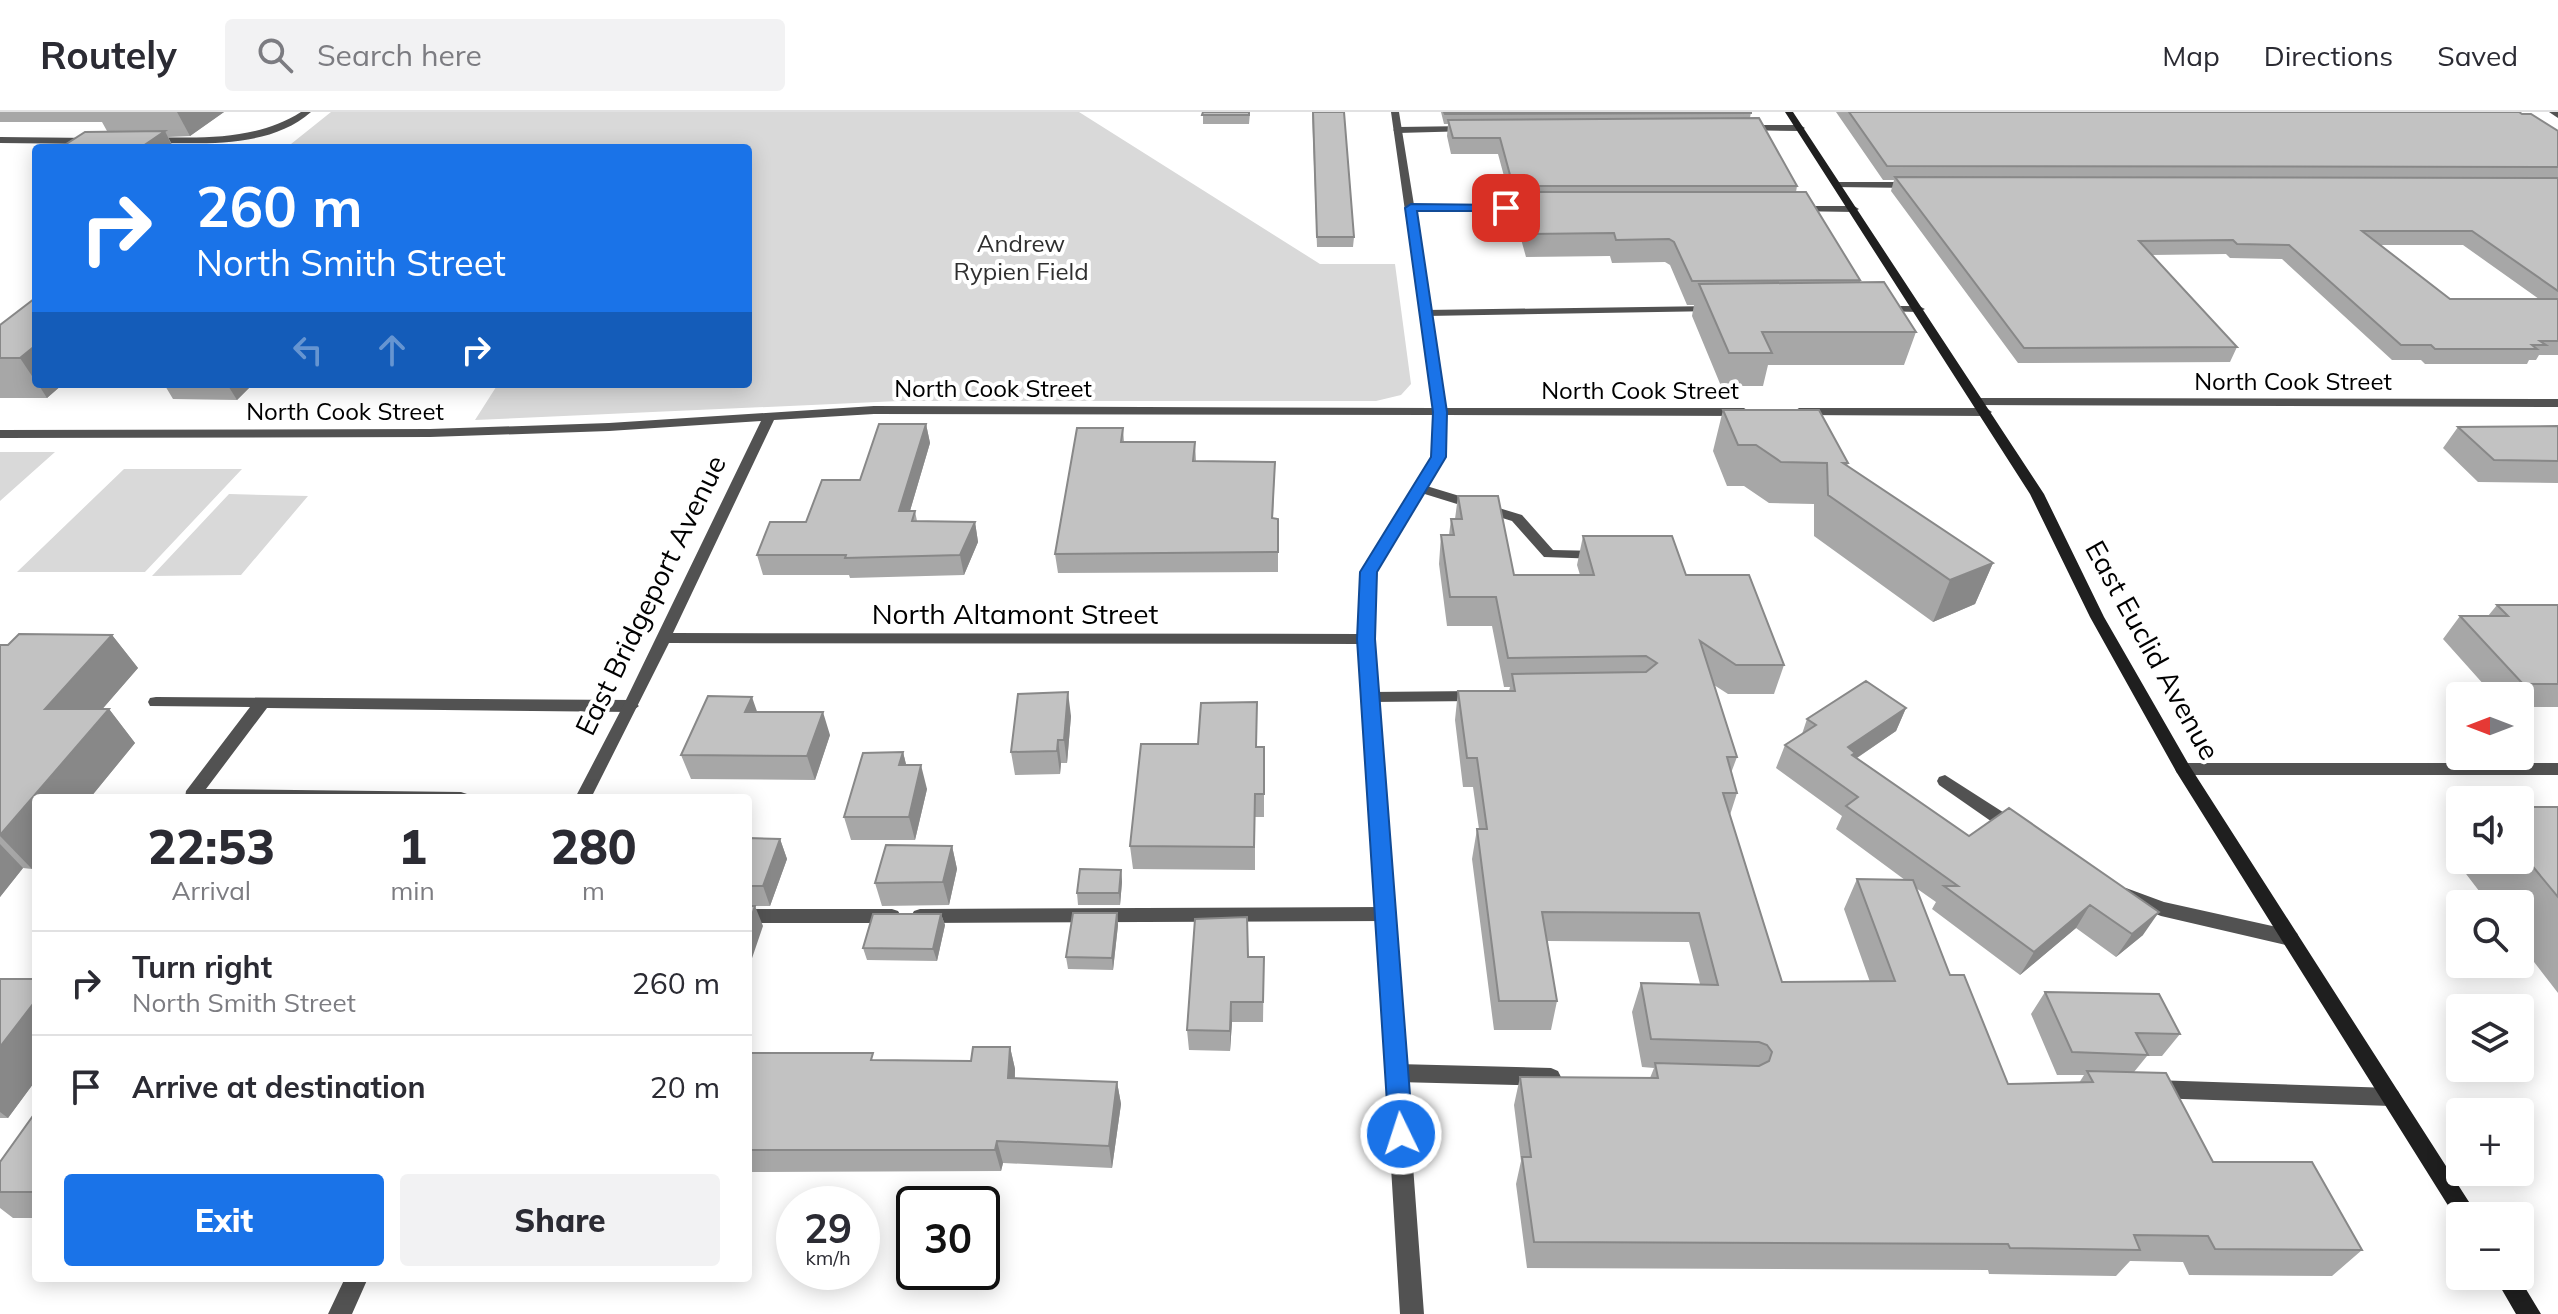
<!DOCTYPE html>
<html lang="en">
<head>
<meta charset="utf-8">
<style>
	:root { --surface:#fff; --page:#f2f2f3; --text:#2b2b33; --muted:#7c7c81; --line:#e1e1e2; --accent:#1a73e8 }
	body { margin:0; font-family:Mulish,sans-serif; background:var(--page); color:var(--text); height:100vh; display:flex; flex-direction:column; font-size:30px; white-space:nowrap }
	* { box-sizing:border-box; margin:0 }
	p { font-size:26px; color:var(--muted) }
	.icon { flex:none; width:44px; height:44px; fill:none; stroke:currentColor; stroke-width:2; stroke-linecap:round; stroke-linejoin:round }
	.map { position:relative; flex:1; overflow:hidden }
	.panel { position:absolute; left:32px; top:682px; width:720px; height:488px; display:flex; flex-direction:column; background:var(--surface); border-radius:8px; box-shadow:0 4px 20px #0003 }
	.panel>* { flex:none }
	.banner { position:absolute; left:32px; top:32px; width:720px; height:244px; border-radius:8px; box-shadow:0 4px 20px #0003; background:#1a73e8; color:#fff; overflow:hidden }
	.needle { width:52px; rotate:270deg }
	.fabs { position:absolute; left:2446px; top:570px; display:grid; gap:16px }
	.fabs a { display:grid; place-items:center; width:88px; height:88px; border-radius:8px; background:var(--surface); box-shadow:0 4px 20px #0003; font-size:40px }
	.speed { position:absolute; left:776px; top:1074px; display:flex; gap:16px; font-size:40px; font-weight:700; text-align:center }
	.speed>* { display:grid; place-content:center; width:104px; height:104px; border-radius:50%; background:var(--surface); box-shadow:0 4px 20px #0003; line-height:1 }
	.speed small { font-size:20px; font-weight:400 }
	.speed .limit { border:4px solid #111; border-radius:12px; background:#fff; color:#111 }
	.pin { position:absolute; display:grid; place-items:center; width:68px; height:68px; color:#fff; margin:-34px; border-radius:16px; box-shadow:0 4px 12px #0006 }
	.me { position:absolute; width:88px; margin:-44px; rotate:356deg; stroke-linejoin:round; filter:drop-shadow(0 0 6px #0008) }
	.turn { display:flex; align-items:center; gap:28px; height:168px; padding:0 32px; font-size:36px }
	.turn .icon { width:104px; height:104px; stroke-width:2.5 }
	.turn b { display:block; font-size:56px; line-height:68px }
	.lanes { display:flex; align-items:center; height:76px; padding:0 32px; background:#0003; justify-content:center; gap:40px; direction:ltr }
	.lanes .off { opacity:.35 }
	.eta { display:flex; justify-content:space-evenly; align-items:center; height:136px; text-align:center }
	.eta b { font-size:48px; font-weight:800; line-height:56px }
	.action { display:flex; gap:16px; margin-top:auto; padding:16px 32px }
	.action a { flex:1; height:92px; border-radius:8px; background:var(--accent); color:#fff; font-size:32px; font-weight:800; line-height:92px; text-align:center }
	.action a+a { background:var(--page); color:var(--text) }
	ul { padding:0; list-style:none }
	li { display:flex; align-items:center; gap:24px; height:104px; padding:0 32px; border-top:2px solid var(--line) }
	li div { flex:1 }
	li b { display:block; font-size:30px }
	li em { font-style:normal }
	header { display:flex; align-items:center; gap:48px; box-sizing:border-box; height:112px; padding:0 40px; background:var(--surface); border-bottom:2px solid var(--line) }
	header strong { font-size:38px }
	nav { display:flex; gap:44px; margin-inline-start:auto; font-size:28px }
	.search { width:560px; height:72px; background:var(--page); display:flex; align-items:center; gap:20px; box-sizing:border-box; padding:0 28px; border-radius:8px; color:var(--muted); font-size:30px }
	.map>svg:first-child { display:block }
	.green { fill:#d9d9d9 }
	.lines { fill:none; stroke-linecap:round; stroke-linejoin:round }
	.lane { fill:#525252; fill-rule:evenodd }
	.street { fill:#525252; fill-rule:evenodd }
	.secondary { fill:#1f1f1f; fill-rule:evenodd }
	.wall { fill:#a7a7a7; fill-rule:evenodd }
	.shaded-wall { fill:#888 }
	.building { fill:#c2c2c2; stroke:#888; stroke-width:2 }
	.route { fill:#1a73e8; stroke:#114b97; stroke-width:2 }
	.labels { text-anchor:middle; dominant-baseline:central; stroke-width:8; stroke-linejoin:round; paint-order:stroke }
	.far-park-label { font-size:24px; fill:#303030; stroke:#fff }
	.far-street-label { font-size:24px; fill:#000; stroke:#fff }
	.street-label { font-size:28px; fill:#000; stroke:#fff }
</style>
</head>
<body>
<header>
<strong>Routely</strong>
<div class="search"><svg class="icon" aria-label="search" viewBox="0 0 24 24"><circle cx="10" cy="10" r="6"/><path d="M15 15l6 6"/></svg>Search here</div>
<nav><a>Map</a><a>Directions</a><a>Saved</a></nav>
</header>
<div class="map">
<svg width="2558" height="1202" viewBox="0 0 2558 1202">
	<rect width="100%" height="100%" fill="#fff"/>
	<path class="green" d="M331 0H1079L1320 152H1395L1411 272 1401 283 1376 289H899L475 308 498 272H748V36H286Z
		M0 340H55L0 389Z
		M124 357H242L145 460H17Z
		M229 382 308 384 241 463 152 464Z"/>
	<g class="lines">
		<path class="lane" d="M301 0H311C269 37 202 31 150 31L145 28 150 25C202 26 255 29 301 0Z
			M1744 13H1800L1805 16 1800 19 1741 18V14Z
			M1468 14 1473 17 1471 19 1398 21 1393 18 1398 15Z
			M0 25 91 26 96 29 91 32 0 31Z
			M1713 194 1719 197 1717 199 1426 204 1420 201 1426 198Z
			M1880 194H1919L1925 197 1919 200 1876 199 1874 197Z
			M1420 372 1522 403 1553 438 1599 439 1606 443 1599 447 1544 445 1512 409 1415 379 1413 376Z
			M1477 579 1485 584 1477 589 1371 590 1363 585 1371 580Z
			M156 585 631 588 639 594 631 600 267 596 206 677 461 680 467 682 469 686H185L186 679 250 595 150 594 148 590 150 586Z
			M1945 663 2020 711 2023 716 2020 721H2008L1939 673 1937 669 1939 665Z
			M2126 776 2164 790 2290 818 2297 821 2299 826 2297 831 2290 834 2161 804 2120 788 2117 783 2120 778Z
			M1386 795 1392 797 1395 802 1392 807 1386 809 920 811 914 809 911 804 914 799 920 797Z
			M748 797H892L898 799 901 804 898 809 892 811H748Z
			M1397 952 1551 956 1558 959 1561 965 1558 971 1551 974 1397 970 1390 967 1387 961 1390 955Z
			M2153 968 2391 976 2398 979 2401 985 2398 991 2391 994 2153 986 2146 983 2143 977 2146 971Z"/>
		<path class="street" d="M1391 0H1399L1414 93H1536L1541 96 1536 99H1415L1446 296H1744L1750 300 1744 304 1446 303V345L1375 460 1374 527 1424 1202H1400L1359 532 669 531 591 686H575L623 594 761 309 609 319 430 325 0 326V318L430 317 609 311 874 294 1433 296ZM874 302 1434 303 1432 345 1361 460 1359 522 673 521 774 308Z
			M2549 0H2558V6Z
			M1838 70H1912L1917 73 1912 76 1835 75 1833 73Z
			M1795 94H1854L1859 97 1854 100 1791 99V95Z
			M1979 286 2558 287V295L1975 293V287Z
			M1799 296H1986L1992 300 1986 304 1795 303 1793 300Z
			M2183 651H2558V663H2183L2177 661 2175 657 2177 653Z
			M345 1166H368L352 1202H328Z"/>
		<path class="secondary" d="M1785 0H1793L2044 382 2104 505 2189 653 2478 1104H2460L2459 1111 2177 661 2090 505 2030 382Z
			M2494 1164H2518L2541 1202H2516Z"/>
	</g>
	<path class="wall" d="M0 0H224L190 24 168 25 174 36 107 19 102 10H0Z
		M1203 0H1250L1249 12H1203Z
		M1312 0 1354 125 1353 135H1317Z
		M1441 0H1751L1750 6 1797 74 1796 80 1860 168V170L1916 220 1904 253H1768L1763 274H1721L1692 204 1694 193H1687L1670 153 1665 150 1612 151 1610 144 1526 145 1514 102 1516 90H1511L1498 42H1451L1447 24 1448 12H1444Z
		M1836 0H2519L2558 19V243H2539L2536 248H2529L2527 252H2425L2421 248H2392L2282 147 2230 146 2226 142 2152 143 2237 235 2230 250 2018 251 1891 79 1894 68H1883ZM2380 133H2463L2539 187H2450Z
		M36 187V272H63L47 286H0V213Z
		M164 272H253L237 288 173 287Z
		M1723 298 1848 351 1847 354 1993 451 1975 492 1933 510 1814 424V392L1769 391 1744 374H1727L1713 339Z
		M926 312 930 331 910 399H915L917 409 975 410 978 430 964 463 850 466 849 463H763L757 443 806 410 860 368Z
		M2558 314V371L2478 370 2443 336 2458 315Z
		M1123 316 1124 330H1195L1196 349 1275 350 1273 407H1278V460L1058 461 1055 442Z
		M1458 384 1514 463H1580L1577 453 1583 424 1686 463 1784 553 1774 582H1728L1714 573 1737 645 1731 661 1737 681 1730 703 1782 870H1870L1844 797 1857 767 1905 768 1836 717 1842 704 1776 656 1785 633 1802 622 1807 607 1906 596 1896 619 1857 646 1969 724 2143 823 2116 845 2076 816 2020 863 1932 797 1936 790 1916 776 1950 863 2008 972 2079 971 2084 963H2057L2031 902 2045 880 2180 922 2162 944H2147L2134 960 2213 1050 2362 1138 2332 1164 2189 1163 2183 1150 2130 1149 2116 1164 1989 1162 1988 1158 1527 1156 1516 1072 1521 1049 1514 993 1520 965 1650 966 1654 956 1642 955 1632 900 1641 871 1700 872 1689 830 1547 829 1557 889 1551 918H1494L1472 747 1477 717H1479L1473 675H1463L1455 608 1458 579H1509L1510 575H1504L1492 514H1447L1439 452 1441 423H1449L1451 407H1455Z
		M2497 493H2558V595H2520V584H2494L2443 527 2460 504H2488Z
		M112 523 138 556 102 597H109L135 631 90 686H36L32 757 23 756 0 785V533Z
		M1257 590V635H1264V705H1255V758L1133 757 1130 734 1198 632Z
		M1071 604 1067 651H1061L1060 662 1015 663 1011 640Z
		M830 623 815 668 691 667 681 643Z
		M903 640 906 653 927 677 915 728H851L844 705Z
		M2520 695H2558V881L2520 832V792H2489L2447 737 2460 722V748H2520Z
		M748 726 780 727 787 747 770 794H748Z
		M952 734 957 757 949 793 882 794 875 771Z
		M1121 758 1122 770 1120 793H1078L1077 781Z
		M1117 801 1118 813 1113 858 1068 857 1066 845Z
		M941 802 945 813 937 849 867 848 863 836Z
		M1248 845H1264L1263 910H1232L1230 939 1189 938 1187 918Z
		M0 867H36V968L8 1006H0Z
		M1010 935 1015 957V967L1117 970 1121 992 1112 1056 1003 1051 1001 1059 748 1060V941L875 948 971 949Z
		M36 1001V1106H13L0 1096V1050Z"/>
	<path class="shaded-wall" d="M177 0H224L190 24Z
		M165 19 173 36H140Z
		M36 233V270L20 246Z
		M38 272H63L47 286Z
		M227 272H253L237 288Z
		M926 312 930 331 904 419 899 399Z
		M975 410 978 430 964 463 960 443Z
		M1993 451 1975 492 1933 510 1950 468Z
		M112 523 138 556 73 631 45 597Z
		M1068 580 1071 604 1067 651 1064 628Z
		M752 585 760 608 745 600Z
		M1906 596 1896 619 1852 649 1848 635Z
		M109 597 135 631 90 686H36V751L32 757 0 724Z
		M823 600 830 623 815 668 807 644Z
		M1058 628 1061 651 1060 662 1057 639Z
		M903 640 909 664 899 653Z
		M921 653 927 677 915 728 909 705Z
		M780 727 787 747 770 794 763 774Z
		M0 732 23 756 0 785Z
		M952 734 957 757 949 793 943 770Z
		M1121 758 1122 770 1120 793 1119 781Z
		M2090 793 2076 816 2020 863 2034 840Z
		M755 794 763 814 748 858V815Z
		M2159 800 2143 823 2116 845 2132 822Z
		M1117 801 1118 813 1113 858 1112 846Z
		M941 802 945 813 937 849 933 837Z
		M36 888V968L8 1006 0 1000V935Z
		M1231 890 1232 910 1230 939V919Z
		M1010 935 1015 957 1014 988 1008 966Z
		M1117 970 1121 992 1112 1056 1109 1034Z
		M997 1029 1003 1051 1001 1059 995 1038Z"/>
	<path class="building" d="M1203 0H1249V3H1202Z
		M1313 0H1344L1354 125H1317Z
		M1444 0H1751V1L1445 2Z
		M1849 0H2519L2522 2H2531L2558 19V55L1887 54Z
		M1759 6 1797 74H1513L1500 26H1453L1448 8Z
		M165 19 140 36H60L85 20Z
		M1895 65 2558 66V179L2472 119H2362L2450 187H2558V229H2540L2546 233H2532L2537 237H2435L2431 233H2401L2289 133 2237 132 2233 128 2139 129 2237 235 2024 236Z
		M1517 80H1806L1860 168 1692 169 1674 130 1669 127 1616 128 1614 121 1529 122Z
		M1884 170 1916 220H1762L1772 241H1729L1699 172Z
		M34 187H36V233L20 246H0V213Z
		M1723 298H1819L1848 351H1843L1993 451 1950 468 1828 383 1827 351 1781 350 1756 333H1738Z
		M879 312H926L899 399H915L912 409 975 410 960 443 845 446 846 443H757L770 410H806L822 368H860Z
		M2558 314V349L2494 348 2458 315Z
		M1077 316H1123L1121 330H1195L1193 349 1275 350 1272 406 1278 407V440L1055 442Z
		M1458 384H1498L1514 463H1594L1583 424H1672L1686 463H1749L1784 553H1736L1700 529 1737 645H1727L1737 681H1723L1782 870 1895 869 1857 767 1913 768 1950 863H1964L2008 972 2093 970 2087 959 2166 961 2213 1050H2312L2362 1138 2215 1137 2208 1124 2134 1123 2140 1138 2010 1136 2008 1132 1534 1130 1522 1045H1531L1520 965 1658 966 1655 951 1759 954 1769 949 1772 940 1767 933 1759 930 1651 927 1641 871 1718 873 1699 801 1542 800 1557 889H1499L1477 717H1487L1477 646H1467L1458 579H1515L1512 562 1646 560 1657 551 1646 544 1508 546 1496 485H1450L1441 423H1454L1451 407H1462Z
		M2497 493H2558V572H2523L2460 504H2508Z
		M19 522 112 523 45 597H109L0 723V533H8Z
		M1866 569 1906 596 1848 635 1855 641 1852 643 1969 724 2009 696 2159 800 2132 822 2090 793 2034 840 1944 774H1958L1846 694 1858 685 1785 633 1816 613 1807 607Z
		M1068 580 1064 628H1058L1057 639 1011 640 1018 582Z
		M708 584 752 585 745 600H823L807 644 681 643Z
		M1257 590 1256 635H1264V682H1255L1254 735 1130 734 1141 632H1198L1201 591Z
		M903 640 899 653H921L909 705H844L863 641Z
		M2520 695H2558V785L2520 739Z
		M748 726 780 727 763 774H748Z
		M886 733 952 734 943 770 875 771Z
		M1080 757 1121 758 1119 781H1077Z
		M748 794H755L748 815Z
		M1073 801H1117L1112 846 1066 845Z
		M873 802H941L933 837 863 836Z
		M1247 805 1248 845H1264L1263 890H1231L1230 919 1187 918 1195 807Z
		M0 867H36V888L0 935Z
		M2045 880 2159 882 2180 922 2136 921 2148 943 2072 940Z
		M973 935H1010L1008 966 1117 970 1109 1034 997 1029 995 1038H748V941H873L871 948 971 949Z
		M35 1001H36V1080H0V1050Z"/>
	<path class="route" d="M1411 92 1506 93 1512 96 1506 99H1417L1447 300 1446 345 1377 460 1375 527 1413 1022 1409 1029 1401 1032 1392 1029 1389 1022 1357 527 1360 460 1431 345 1433 300 1405 96Z"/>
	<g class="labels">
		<g class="far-park-label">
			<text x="1021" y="131">Andrew<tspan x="1021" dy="28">Rypien Field</tspan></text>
		</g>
		<g class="far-street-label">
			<text x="2293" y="269">North Cook Street</text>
			<text x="993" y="276">North Cook Street</text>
			<text x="1640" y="278">North Cook Street</text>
			<text x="345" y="299">North Cook Street</text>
		</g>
		<g class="street-label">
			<text transform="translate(650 483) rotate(-64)">East Bridgeport Avenue</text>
			<text x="1015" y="501">North Altamont Street</text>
			<text transform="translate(2153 538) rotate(61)">East Euclid Avenue</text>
		</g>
	</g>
</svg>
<div class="fabs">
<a><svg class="needle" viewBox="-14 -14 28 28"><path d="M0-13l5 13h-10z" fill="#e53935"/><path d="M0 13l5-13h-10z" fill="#7c7c81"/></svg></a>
<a><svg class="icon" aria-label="sound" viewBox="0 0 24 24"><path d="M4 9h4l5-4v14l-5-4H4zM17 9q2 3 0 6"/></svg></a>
<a><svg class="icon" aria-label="search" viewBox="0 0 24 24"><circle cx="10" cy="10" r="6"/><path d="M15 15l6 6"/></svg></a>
<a><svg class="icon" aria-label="layers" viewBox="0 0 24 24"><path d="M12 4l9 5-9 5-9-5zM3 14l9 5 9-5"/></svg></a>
<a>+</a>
<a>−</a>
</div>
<div class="speed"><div>29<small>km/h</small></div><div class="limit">30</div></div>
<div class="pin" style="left:1506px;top:96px;background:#d93025"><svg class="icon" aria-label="arrive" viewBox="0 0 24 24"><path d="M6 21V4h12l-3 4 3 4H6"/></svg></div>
<svg class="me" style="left:1401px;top:1022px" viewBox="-20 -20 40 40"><circle r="17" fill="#1a73e8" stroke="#fff" stroke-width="3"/><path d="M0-11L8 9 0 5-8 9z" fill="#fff"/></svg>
<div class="banner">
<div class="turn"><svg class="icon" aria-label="right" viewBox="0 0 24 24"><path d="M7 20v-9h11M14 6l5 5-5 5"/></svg><div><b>260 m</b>North Smith Street</div></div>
<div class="lanes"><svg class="icon off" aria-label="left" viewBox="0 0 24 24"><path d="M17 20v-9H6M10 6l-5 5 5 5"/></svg><svg class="icon off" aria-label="ahead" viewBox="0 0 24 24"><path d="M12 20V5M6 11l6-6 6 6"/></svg><svg class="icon" aria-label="right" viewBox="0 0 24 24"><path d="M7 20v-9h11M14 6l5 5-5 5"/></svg></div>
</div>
<section class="panel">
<div class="eta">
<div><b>22:53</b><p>Arrival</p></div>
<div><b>1</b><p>min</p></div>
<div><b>280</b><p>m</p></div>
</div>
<ul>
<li><svg class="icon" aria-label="right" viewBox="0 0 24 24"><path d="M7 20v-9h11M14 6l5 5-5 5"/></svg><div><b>Turn right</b><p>North Smith Street</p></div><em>260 m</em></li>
<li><svg class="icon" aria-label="arrive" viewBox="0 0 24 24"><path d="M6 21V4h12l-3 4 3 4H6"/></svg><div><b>Arrive at destination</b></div><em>20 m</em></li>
</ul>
<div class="action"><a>Exit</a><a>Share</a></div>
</section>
</div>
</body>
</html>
